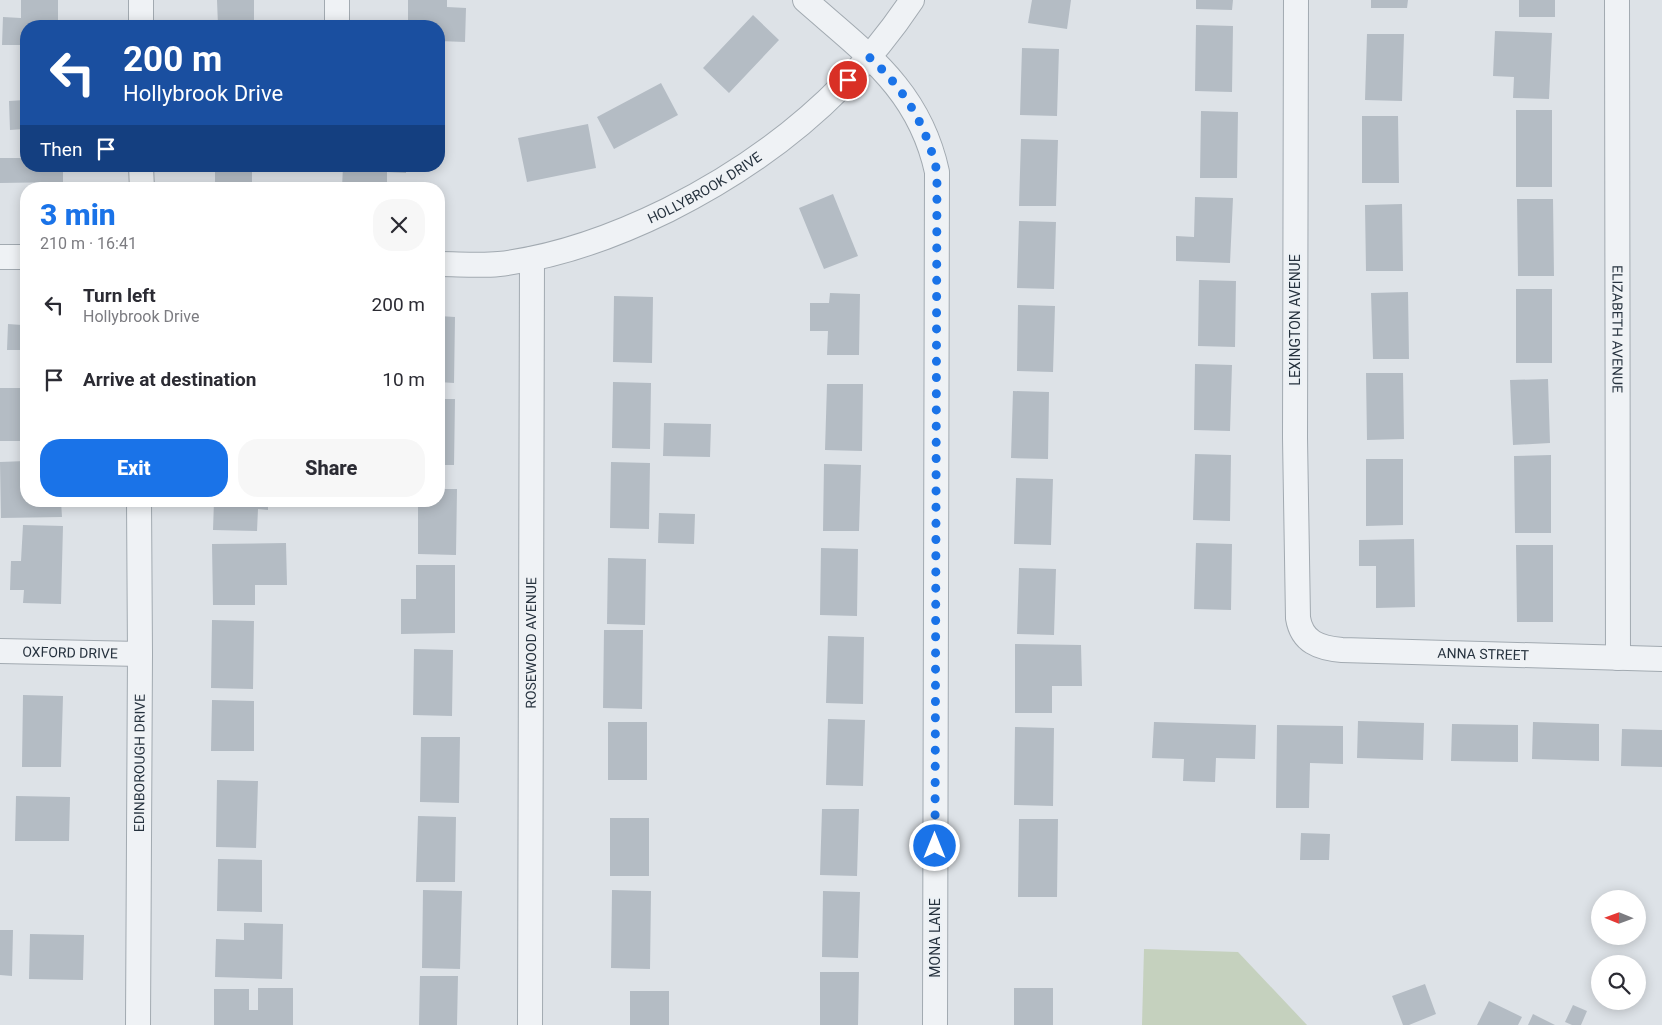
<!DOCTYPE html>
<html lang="en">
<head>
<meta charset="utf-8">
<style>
	:root { --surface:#fff; --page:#f7f7f7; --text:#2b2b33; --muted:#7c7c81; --accent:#1a73e8 }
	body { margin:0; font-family:Roboto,sans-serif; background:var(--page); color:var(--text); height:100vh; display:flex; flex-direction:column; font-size:19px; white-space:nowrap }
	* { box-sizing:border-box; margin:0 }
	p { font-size:16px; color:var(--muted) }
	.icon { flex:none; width:28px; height:28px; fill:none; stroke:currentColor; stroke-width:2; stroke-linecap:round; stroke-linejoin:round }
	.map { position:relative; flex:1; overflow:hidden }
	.panel { position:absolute; left:20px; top:182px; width:425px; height:325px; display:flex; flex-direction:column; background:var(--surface); border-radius:20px; box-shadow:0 2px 12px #0003 }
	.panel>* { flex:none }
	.top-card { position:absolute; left:20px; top:20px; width:425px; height:152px; border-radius:20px; box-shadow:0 2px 12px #0003; background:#1a4fa0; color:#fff; overflow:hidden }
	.needle { width:32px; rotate:271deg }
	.tools { position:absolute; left:1591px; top:890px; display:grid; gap:10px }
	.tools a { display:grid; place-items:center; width:55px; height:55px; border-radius:50%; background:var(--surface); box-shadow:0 2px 12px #0003; font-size:25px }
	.pin { position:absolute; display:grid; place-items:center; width:42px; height:42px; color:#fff; margin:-21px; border:2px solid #fff; border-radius:50%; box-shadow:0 1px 5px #0007 }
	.me { position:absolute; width:55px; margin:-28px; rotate:0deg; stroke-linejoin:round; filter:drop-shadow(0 0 4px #0008) }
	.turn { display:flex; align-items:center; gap:18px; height:105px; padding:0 20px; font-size:22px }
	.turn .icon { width:65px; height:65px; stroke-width:2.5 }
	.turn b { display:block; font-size:35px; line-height:42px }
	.then { display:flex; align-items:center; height:48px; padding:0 20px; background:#0003; gap:10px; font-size:19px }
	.round { display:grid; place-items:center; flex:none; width:52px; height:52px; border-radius:20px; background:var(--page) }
	.overview { display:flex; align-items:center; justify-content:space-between; height:85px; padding:0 20px }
	h1 { font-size:30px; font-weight:800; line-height:38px; color:var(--accent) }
	.action { display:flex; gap:10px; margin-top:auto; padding:10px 20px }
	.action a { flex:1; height:58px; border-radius:20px; background:var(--accent); color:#fff; font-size:20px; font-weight:800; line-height:58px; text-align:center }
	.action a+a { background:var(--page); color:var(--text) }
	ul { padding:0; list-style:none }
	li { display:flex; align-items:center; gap:15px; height:75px; padding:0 20px }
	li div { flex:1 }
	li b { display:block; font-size:19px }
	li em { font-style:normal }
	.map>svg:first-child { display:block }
	.green { fill:#c5d1be }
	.building { fill:#b4bcc4 }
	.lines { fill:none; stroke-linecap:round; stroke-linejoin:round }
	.street-casing { stroke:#a2aab1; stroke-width:26 }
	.street { stroke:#eff2f5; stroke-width:24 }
	.route { stroke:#1a73e8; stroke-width:9; stroke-dasharray:0 16.2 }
	.labels { text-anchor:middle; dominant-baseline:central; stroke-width:4; stroke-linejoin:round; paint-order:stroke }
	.street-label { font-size:14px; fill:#26323e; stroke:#ecf1f5 }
</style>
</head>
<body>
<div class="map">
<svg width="1662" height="1025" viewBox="0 0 1662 1025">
	<rect width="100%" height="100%" fill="#dde2e7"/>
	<path class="green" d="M1144 949 1238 952 1307 1025H1142Z"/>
	<path class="building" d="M21 0H58V26H26V55H23V45H2L3 17 21 18Z
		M217 0H254V26H218Z
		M408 0H447V7L466 8 465 42 439 41V26H408Z
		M1032 0H1071L1067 29 1028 23Z
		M1196 0H1233L1232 10 1196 9Z
		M1371 0H1408L1407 8H1371Z
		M1519 0H1555V17H1519Z
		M753 15 779 40 729 93 703 68Z
		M1196 25 1233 26 1232 92 1195 91Z
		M1495 31 1552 33 1549 99 1513 98 1514 77 1493 76Z
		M1367 34H1404L1402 101 1365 100Z
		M1022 48 1059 49 1057 116 1020 115Z
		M24 70H26V146H24V129L10 130 9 101 25 100Z
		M661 83 678 115 614 149 597 117Z
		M1516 110H1552V187H1516Z
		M1201 111 1238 112 1237 178H1200Z
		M1362 116H1398L1399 183H1362Z
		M588 124 596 168 527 182 518 138Z
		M1021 139 1058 140 1056 206H1019Z
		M0 158H26V166H63V182L0 183Z
		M215 166H252V189H215Z
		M343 166H406V173L387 172V189L342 188Z
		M833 194 858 256 824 269 799 208Z
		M1195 197 1233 198 1230 263 1176 261V236L1194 237Z
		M1517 199H1553L1554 276H1518Z
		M1402 204 1403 271H1366L1365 205Z
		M1019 221 1056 222 1054 289 1017 288Z
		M1199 280 1236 281 1235 347 1198 346Z
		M1516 289H1552V363H1516Z
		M1408 292 1409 359H1373L1371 293Z
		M830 293 860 294 859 355H827L828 331H810V303H829Z
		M614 296 653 297 652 363 613 362Z
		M1018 305 1055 306 1053 372 1017 371Z
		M23 306H26V368H21L22 350H7L8 324 22 325Z
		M439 316 455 317 454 383 439 382Z
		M1195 364 1232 365 1230 431 1194 430Z
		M1366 373H1403L1404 439 1367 440Z
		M1548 379 1550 443 1513 445 1510 380Z
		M24 380H26V454H22V441H0V388H24Z
		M613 382 651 383 650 449 612 448Z
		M827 384H863L862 451 825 450Z
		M1013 391 1049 392 1048 459 1011 458Z
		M439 399H455L454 465H439Z
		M664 423 711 424 710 457 663 456Z
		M1195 454 1231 455 1230 521 1193 520Z
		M1551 455V533H1515L1514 456Z
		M1366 459H1403V525L1366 526Z
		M26 461V501H61L62 517 1 518 0 462Z
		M611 462 650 463 649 529 610 528Z
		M824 464 861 465 859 531H823Z
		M1016 478 1053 479 1051 545 1014 544Z
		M439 489H457L456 555 418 554V501H439Z
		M214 501H268V510L258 509 257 531 213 530Z
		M659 513 695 514 694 544 658 543Z
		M23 525 63 526 61 604 23 603 24 590H10L11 561H21Z
		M1414 539 1415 607 1376 608V566H1359V540Z
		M286 543 287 585H255V605H213L212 544Z
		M1196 543 1232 544 1231 610 1194 609Z
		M1516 545H1553V622H1517Z
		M821 548 858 549 857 616 820 615Z
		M608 558 646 559 645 625 607 624Z
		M416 565H455V633L401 634V599H416Z
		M1019 568 1056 569 1054 635 1017 634Z
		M212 620 254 621 253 689 211 688Z
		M604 630H643L642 709 603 708Z
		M828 636 864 637 863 704 826 703Z
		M1015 644 1081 645 1082 686H1052V713H1015Z
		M414 649 453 650 452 716 413 715Z
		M23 695 63 696 61 767H22Z
		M212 700 254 701V751H211Z
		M828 719 865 720 863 786 826 785Z
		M1358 721 1424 723 1423 760 1357 758Z
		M608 722H647V780H608Z
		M1154 722 1256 725 1255 759 1216 758 1215 782 1183 781 1184 759 1152 758Z
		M1533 722 1599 724V761L1532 759Z
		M1452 724 1518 725V762L1451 761Z
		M1277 725 1343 726V764L1310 763 1309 808H1276Z
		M1015 727 1054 728 1053 806 1014 805Z
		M1622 729 1662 730V767L1621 766Z
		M421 737H460L459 803 420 802Z
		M217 780 258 781 256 848 216 847Z
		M16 796 70 797 69 841H15Z
		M822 809H859L857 876 820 875Z
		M418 816 456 817 455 882H416Z
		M610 818H649V876H610Z
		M1019 819H1058L1057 897H1018Z
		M1301 833 1330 834 1329 860H1300Z
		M218 859 262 860V912L217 911Z
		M423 890 462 891 460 969 422 968Z
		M612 890 651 891 650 969 611 968Z
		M823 891 860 892 858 958 822 957Z
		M244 923 283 924 282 979 215 977 216 939 244 940Z
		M0 930H13L12 976 0 975Z
		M30 934 84 935 83 980 29 979Z
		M820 972H859L858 1025H820Z
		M420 976H458L457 1025H419Z
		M1425 984 1436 1014 1409 1025H1403L1392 996Z
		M258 988H293V1025H214V989H249V1010H258Z
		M1014 988H1053V1025H1014Z
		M630 991H669V1025H630Z
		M1489 1001 1522 1017 1518 1025H1477Z
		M1573 1005 1587 1011 1581 1025H1572L1565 1022Z
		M1533 1014 1555 1025H1528Z"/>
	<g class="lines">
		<defs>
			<g id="street">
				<path d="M141 0V26"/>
				<path d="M337 0V26"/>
				<path d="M805 0C865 53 919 89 937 172L935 1025"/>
				<path id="s1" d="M1296 0 1295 438 1298 618C1302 642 1319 648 1342 650L1662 659"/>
				<path id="s2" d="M1617 0 1618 658"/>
				<path d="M141 166 142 189"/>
				<path d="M0 257H26"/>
				<path id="s3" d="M439 264C458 264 480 266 499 264 558 257 615 236 668 210 766 161 851 92 912 0"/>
				<path id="s4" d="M0 651 140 654"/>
				<path id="s5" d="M138 1025 140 654 139 501"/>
				<path id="s6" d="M530 1025 532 259"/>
			</g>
		</defs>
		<use href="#street" class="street-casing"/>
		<use href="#street" class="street"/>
	</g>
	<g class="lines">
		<path class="route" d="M848 80 869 57C904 88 927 126 937 172L935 846"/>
	</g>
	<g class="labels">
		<g class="street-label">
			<text stroke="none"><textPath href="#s3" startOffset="281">HOLLYBROOK DRIVE</textPath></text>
			<text transform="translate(1295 320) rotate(-90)">LEXINGTON AVENUE</text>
			<text stroke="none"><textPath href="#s2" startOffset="329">ELIZABETH AVENUE</textPath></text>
			<text stroke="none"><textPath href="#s6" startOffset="382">ROSEWOOD AVENUE</textPath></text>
			<text stroke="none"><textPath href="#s4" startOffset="70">OXFORD DRIVE</textPath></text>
			<text stroke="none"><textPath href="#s1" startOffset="819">ANNA STREET</textPath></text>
			<text stroke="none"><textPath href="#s5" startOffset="262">EDINBOROUGH DRIVE</textPath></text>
			<text transform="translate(935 938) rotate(-90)">MONA LANE</text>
		</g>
	</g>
</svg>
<div class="tools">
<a><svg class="needle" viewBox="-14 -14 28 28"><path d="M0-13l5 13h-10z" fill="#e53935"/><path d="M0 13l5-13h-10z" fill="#7c7c81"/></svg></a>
<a><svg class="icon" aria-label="search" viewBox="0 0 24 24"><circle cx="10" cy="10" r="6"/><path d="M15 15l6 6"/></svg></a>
</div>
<div class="pin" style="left:848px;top:80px;background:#d93025"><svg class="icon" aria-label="arrive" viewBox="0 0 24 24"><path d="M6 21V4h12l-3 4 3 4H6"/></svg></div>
<svg class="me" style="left:935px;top:846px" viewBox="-20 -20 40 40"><circle r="17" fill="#1a73e8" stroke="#fff" stroke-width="3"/><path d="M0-11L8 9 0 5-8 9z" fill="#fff"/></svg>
<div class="top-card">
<div class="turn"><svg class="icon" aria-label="left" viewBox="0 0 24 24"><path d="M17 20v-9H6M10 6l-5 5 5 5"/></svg><div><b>200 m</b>Hollybrook Drive</div></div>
<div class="then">Then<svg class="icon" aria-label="arrive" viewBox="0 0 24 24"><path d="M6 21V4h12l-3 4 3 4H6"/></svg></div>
</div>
<section class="panel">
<div class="overview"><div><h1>3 min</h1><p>210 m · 16:41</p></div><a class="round"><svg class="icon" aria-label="close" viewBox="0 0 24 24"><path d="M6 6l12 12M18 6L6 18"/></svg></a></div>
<ul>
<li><svg class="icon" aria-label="left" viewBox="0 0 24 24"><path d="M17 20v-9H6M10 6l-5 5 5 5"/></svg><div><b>Turn left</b><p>Hollybrook Drive</p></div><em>200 m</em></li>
<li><svg class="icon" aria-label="arrive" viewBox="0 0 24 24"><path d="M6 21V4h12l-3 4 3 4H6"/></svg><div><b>Arrive at destination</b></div><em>10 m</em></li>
</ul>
<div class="action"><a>Exit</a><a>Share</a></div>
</section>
</div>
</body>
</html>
